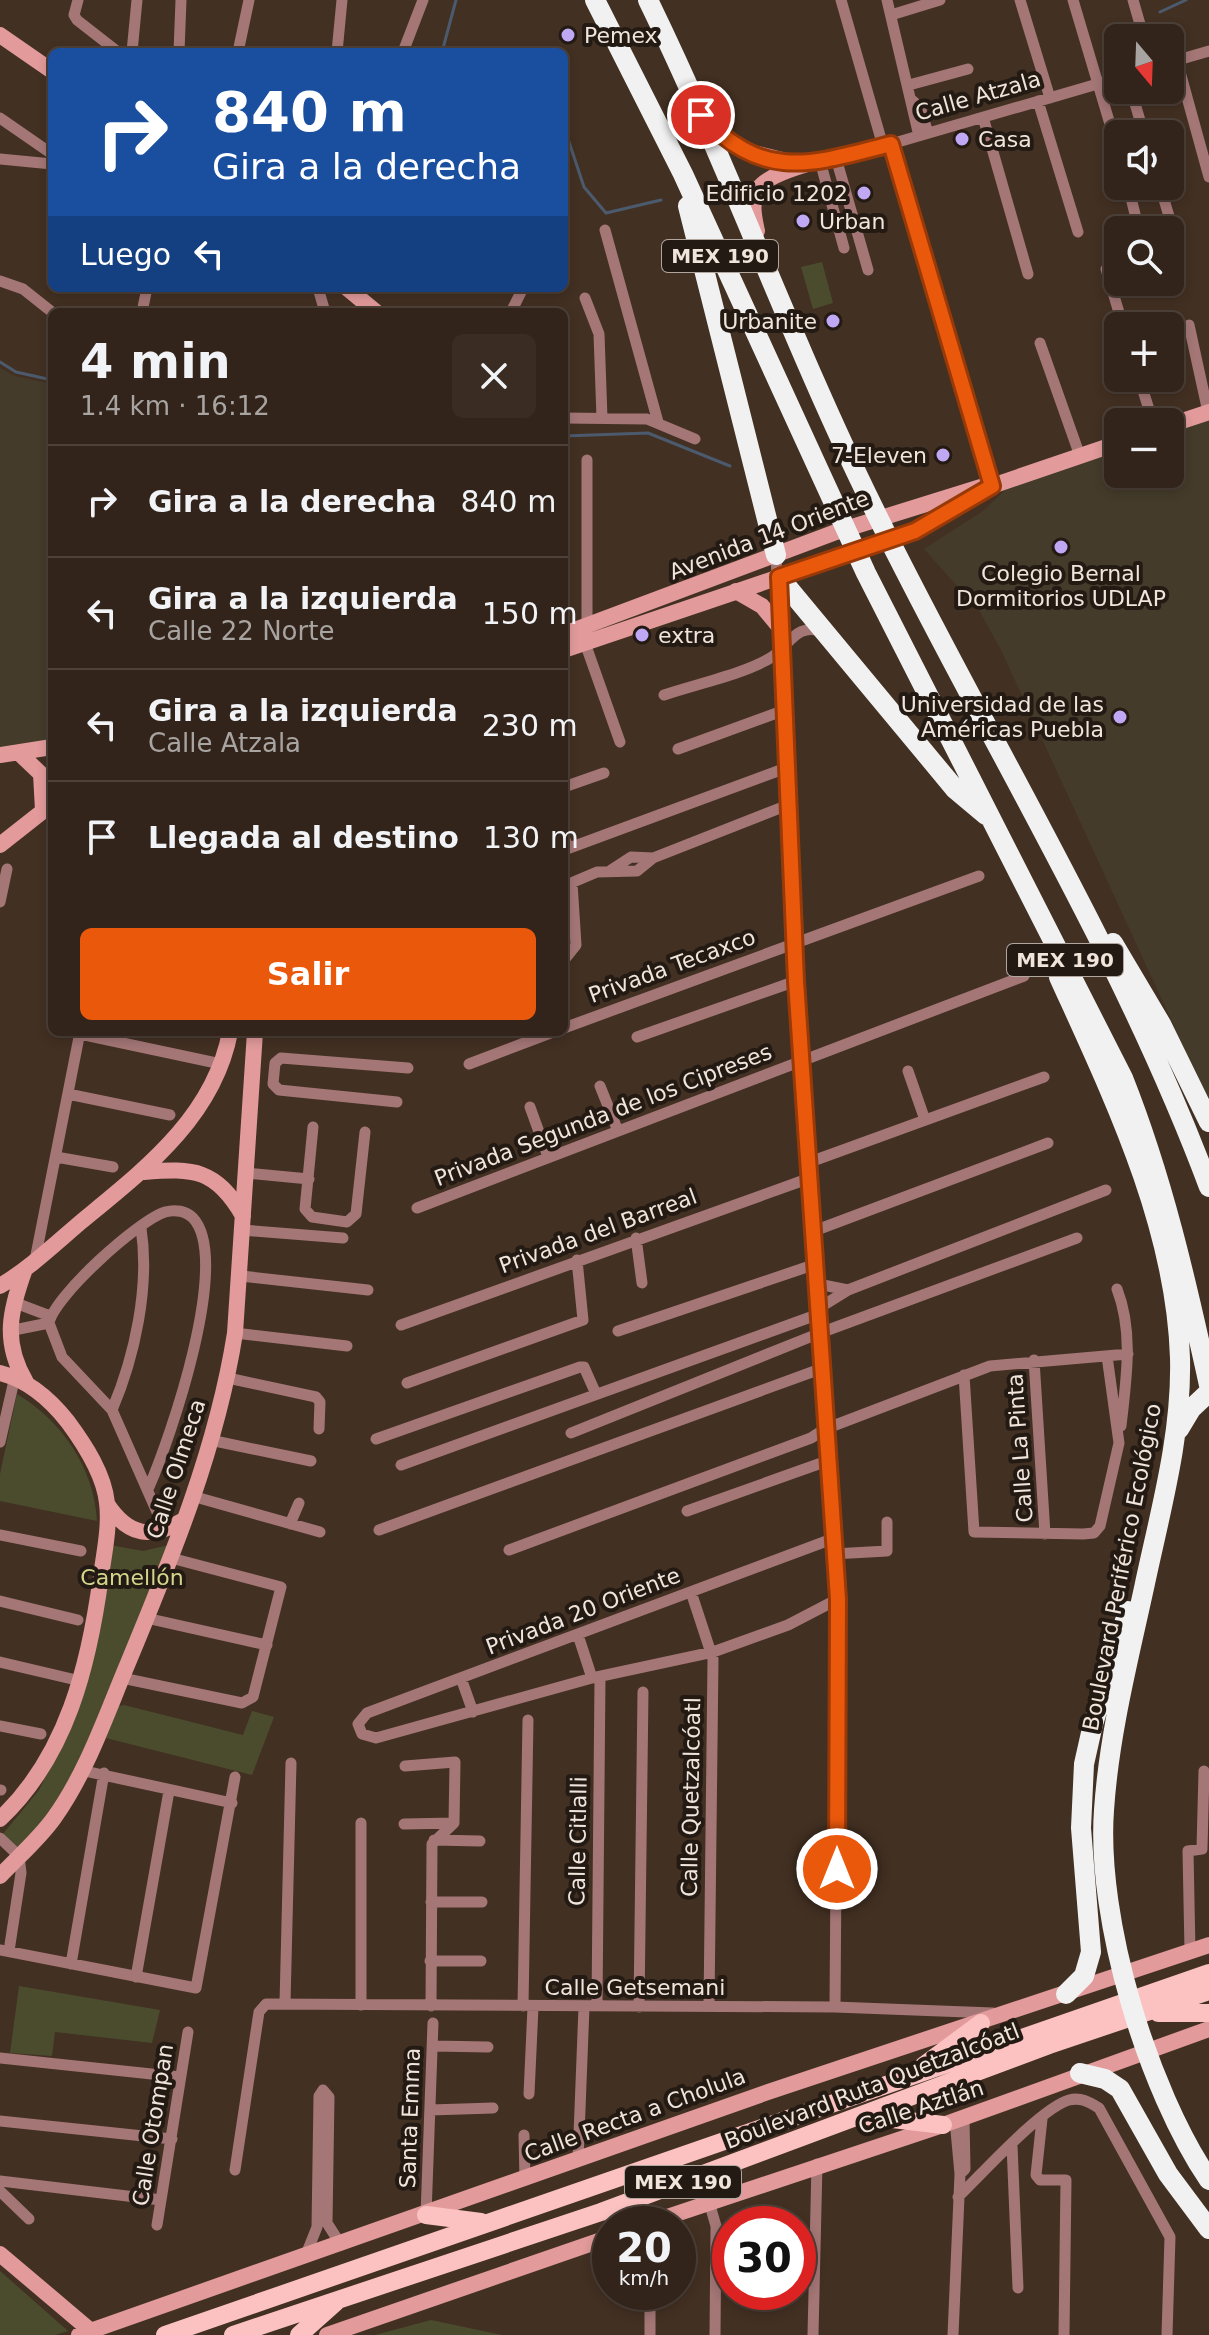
<!DOCTYPE html>
<html lang="es">
<head>
<meta charset="utf-8">
<style>
	:root { --surface:#32241a; --page:#3a2c23; --text:#f1f3f6; --muted:#a8a4a2; --line:#4d4139; --accent:#ea580c }
	body { margin:0; font-family:"DejaVu Sans",sans-serif; background:var(--page); color:var(--text); height:100vh; display:flex; flex-direction:column; font-size:30px; white-space:nowrap }
	* { box-sizing:border-box; margin:0 }
	p { font-size:26px; color:var(--muted) }
	.icon { flex:none; width:44px; height:44px; fill:none; stroke:currentColor; stroke-width:2; stroke-linecap:round; stroke-linejoin:round }
	.map { position:relative; flex:1; overflow:hidden }
	.side { position:absolute; left:48px; top:308px; width:520px; height:728px; display:flex; flex-direction:column; background:var(--surface); border-radius:12px; box-shadow:0 4px 12px #0003,0 0 0 2px var(--line) }
	.side>* { flex:none }
	.top-card { position:absolute; left:48px; top:48px; width:520px; height:244px; border-radius:12px; box-shadow:0 4px 12px #0003,0 0 0 2px var(--line); background:#1a4fa0; color:#fff; overflow:hidden }
	.needle { width:52px; rotate:161deg }
	.fabs { position:absolute; left:1104px; top:24px; display:grid; gap:16px }
	.fabs a { display:grid; place-items:center; width:80px; height:80px; border-radius:12px; background:var(--surface); box-shadow:0 4px 12px #0003,0 0 0 2px var(--line); font-size:40px }
	.speed { position:absolute; left:592px; top:2206px; display:flex; gap:16px; font-size:40px; font-weight:700; text-align:center }
	.speed>* { display:grid; place-content:center; width:104px; height:104px; border-radius:50%; background:var(--surface); box-shadow:0 4px 12px #0003,0 0 0 2px var(--line); line-height:1 }
	.speed small { font-size:20px; font-weight:400 }
	.speed .limit { border:12px solid #d22; background:#fff; color:#111 }
	.pin { position:absolute; display:grid; place-items:center; width:68px; height:68px; color:#fff; margin:-34px; border:4px solid #fff; border-radius:50%; box-shadow:0 2px 8px #0007 }
	.me { position:absolute; width:88px; margin:-44px; rotate:0deg; stroke-linejoin:round; filter:drop-shadow(0 0 6px #0008) }
	.turn { display:flex; align-items:center; gap:28px; height:168px; padding:0 32px; font-size:36px }
	.turn .icon { width:104px; height:104px; stroke-width:2.5 }
	.turn b { display:block; font-size:56px; line-height:68px }
	.then { display:flex; align-items:center; height:76px; padding:0 32px; background:#0003; gap:16px; font-size:30px }
	.round { display:grid; place-items:center; flex:none; width:84px; height:84px; border-radius:12px; background:var(--page) }
	.overview { display:flex; align-items:center; justify-content:space-between; height:136px; padding:0 32px }
	h1 { font-size:48px; font-weight:700; line-height:60px }
	.action { display:flex; gap:16px; margin-top:auto; padding:16px 32px }
	.action a { flex:1; height:92px; border-radius:12px; background:var(--accent); color:#fff; font-size:32px; font-weight:700; line-height:92px; text-align:center }
	ul { padding:0; list-style:none }
	li { display:flex; align-items:center; gap:24px; height:112px; padding:0 32px; border-top:2px solid var(--line) }
	li div { flex:1 }
	li b { display:block; font-size:30px }
	li em { font-style:normal }
	.map>svg:first-child { display:block }
	.education { fill:#443b2a }
	.green { fill:#4b4c2e }
	.lines { fill:none; stroke-linecap:round; stroke-linejoin:round }
	.stream { stroke:#4c5a6e; stroke-width:3 }
	.street { stroke:#a47676; stroke-width:11 }
	.secondary { stroke:#e29a9a; stroke-width:16 }
	.primary { stroke:#fbc2c1; stroke-width:18 }
	.highway { stroke:#f1f1f1; stroke-width:20 }
	.route-casing { stroke:#983908; stroke-width:20 }
	.route { stroke:#ea580c; stroke-width:14 }
	.poi-dot { fill:#c0a8f4; stroke:#231a14; stroke-width:3 }
	.labels { text-anchor:middle; dominant-baseline:central; stroke-width:8; stroke-linejoin:round; paint-order:stroke }
	.shield { fill:#231a14; stroke:#b2a79f; stroke-width:2 }
	.shield-label { font-size:20px; font-weight:bold; fill:#f0e4db }
	.poi-label { font-size:22px; fill:#f0e4db; stroke:#231a14; text-anchor:start }
	.street-label { font-size:22px; fill:#f0e4db; stroke:#231a14 }
	.park-label { font-size:22px; fill:#d3d68a; stroke:#231a14 }
</style>
</head>
<body>
<div class="map">
<svg width="1209" height="2335" viewBox="0 0 1209 2335">
	<rect width="100%" height="100%" fill="#423022"/>
	<path class="education" d="M0 368 15 376 52 384V740L0 749Z
		M1209 418V1102L1001 650 980 612 924 549 983 511 1008 487 1118 450V474H1170V432Z"/>
	<path class="green" d="M822 262 833 303 813 309 801 267Z
		M17 1394C62 1421 94 1468 97 1521L0 1501V1474Z
		M110 1545 143 1551 169 1545 84 1758 49 1821 20 1850 2 1835 39 1790 76 1716Z
		M124 1705 243 1735 252 1711 274 1717 252 1775 106 1738 119 1706Z
		M19 1986 160 2010 152 2043 55 2032 52 2056 10 2053Z
		M0 2271 68 2331 55 2335H0Z
		M431 2320 502 2335H375Z"/>
	<g class="lines">
		<path class="stream" d="M1160 12 1186 0
			M442 52 456 0
			M564 127 584 187 606 213 661 200
			M0 362 16 372 52 380
			M564 436 648 433 730 466"/>
		<path class="street" d="M78 0 74 15 77 20 118 52
			M841 0 883 146
			M887 0 919 136
			M1020 0 1050 98
			M1073 0 1118 151
			M1133 0 1144 38
			M891 15 940 0
			M132 52 137 0
			M179 52 181 0
			M238 52 249 0
			M337 52 342 0
			M403 52 423 0
			M1177 61 1209 177
			M1171 62 1209 51
			M909 85 968 69
			M1131 90 1144 134
			M913 101 921 110 928 133
			M1038 101 1078 232
			M983 117 1028 274
			M0 118 52 154
			M891 144 1118 78
			M836 158 868 270
			M0 159 52 164
			M820 161 844 248
			M1128 186 1135 214
			M1160 186 1171 223
			M605 230 658 422
			M1106 269 1123 326
			M0 281 23 289 52 312
			M318 288 325 312
			M585 298 599 334 602 418
			M142 312 147 288
			M511 312 523 288
			M1189 325 1208 412
			M1040 343 1080 456
			M1139 378 1153 422
			M564 418 647 419 695 439
			M776 555 796 981 838 1599 835 2007
			M587 626V460
			M585 643 620 742
			M664 695C696 684 745 674 772 657 791 644 796 622 824 632
			M678 749 785 710
			M564 787 604 773
			M564 837 568 848
			M564 850 786 768
			M611 870 631 857 653 858 788 805
			M564 886 597 872 637 871 653 858
			M0 902 7 869
			M564 960 576 945 572 883
			M564 1028 979 876
			M80 1034 221 1064
			M637 1037 796 981
			M469 1064 553 1032
			M908 1071 925 1120
			M600 1086 618 1131
			M68 1094 170 1115
			M397 1102 279 1090 273 1084 275 1063 281 1058 408 1068
			M530 1107 548 1157
			M313 1127 305 1209 312 1217 347 1222 356 1214 365 1132
			M56 1157 113 1167
			M810 1162 1044 1077
			M246 1173 309 1179
			M417 1208 1024 976
			M242 1230 343 1238
			M814 1231 1048 1143
			M636 1238 642 1283
			M35 1260 80 1032
			M241 1276 368 1290
			M818 1284 848 1290
			M1117 1289C1134 1333 1126 1380 1121 1426
			M13 1302 50 1316
			M819 1308 848 1290 1106 1190
			M49 1323C54 1296 139 1220 165 1212 175 1209 186 1211 193 1218 232 1260 170 1439 149 1487
			M49 1323 62 1357 112 1410 157 1512
			M401 1325 810 1178
			M9 1331 49 1323
			M618 1331 816 1264
			M235 1333 347 1346
			M1034 1360 1045 1534
			M964 1375 974 1532 1083 1534 1094 1533 1100 1526 1119 1443 1107 1356
			M228 1378 316 1397 320 1402 319 1429
			M407 1383 583 1320 577 1260
			M112 1410C135 1356 150 1286 141 1228
			M571 1433 820 1333 1077 1238
			M376 1439 580 1367H584L596 1394
			M210 1440 311 1461
			M0 1442 16 1372
			M401 1465 819 1314
			M192 1496 320 1532
			M687 1511 827 1461
			M290 1524 299 1503
			M379 1530 823 1368
			M0 1535 81 1551
			M832 1539 367 1713 358 1724 362 1734 376 1738 592 1678 713 1652 788 1625 838 1599
			M509 1550 811 1438 825 1429 990 1366 1128 1354
			M833 1554 887 1551V1522
			M691 1592 713 1659 709 2006
			M0 1601 78 1620
			M146 1618 267 1645
			M578 1635 592 1678
			M0 1662 72 1679
			M122 1678 242 1703 253 1697 281 1587 171 1558
			M461 1678 473 1712
			M0 1726 41 1734
			M405 1766 455 1762 454 1823 432 1844 431 2006
			M80 1770 232 1803
			M0 1790H1
			M361 1823V2005
			M404 1824 454 1823
			M0 1838 19 1856 21 1873 9 1951
			M434 1840 480 1841
			M431 1902H482
			M0 1950 196 1988 235 1777
			M1190 1951 1188 1851 1202 1849 1204 1771
			M430 1961H481
			M71 1964 104 1773
			M136 1977 169 1791
			M285 2003 291 1763
			M523 2006 528 1720
			M597 2006 600 1677
			M639 2007 643 1692
			M433 2046 488 2047
			M0 2058 180 2077
			M323 2090 329 2097 327 2223 341 2245
			M529 2094 533 2007
			M430 2110 493 2108
			M1042 2119 1036 2175 1040 2180H1066L1064 2335
			M0 2121 172 2139
			M524 2135 525 2180
			M1012 2145 1018 2288
			M578 2160 584 2007
			M235 2170 259 2012 266 2004 835 2007 993 2013
			M960 2174 965 2169 964 2118
			M0 2181 161 2200
			M0 2191 29 2219
			M958 2197C982 2174 1041 2108 1069 2100 1081 2097 1089 2102 1099 2108L1170 2237 1167 2335
			M709 2202 716 2226 715 2335
			M426 2215 433 2023
			M157 2225 188 2032
			M305 2257 317 2227 319 2096 323 2090
			M650 2292V2335
			M813 2335 817 2164
			M953 2335 960 2174 955 2120"/>
		<path class="secondary" d="M0 35 52 71
			M707 121 742 150 802 165
			M757 231C754 217 750 201 759 188 774 166 864 151 891 144L992 486
			M347 288 376 312
			M1170 425 1209 412
			M736 591 762 606 781 629
			M564 634 836 532 981 487
			M564 650 915 531 992 486 1118 443
			M19 753 41 774 43 810
			M0 755 52 747
			M0 845 52 804
			M144 1172C194 1168 216 1169 243 1216
			M25 1269C10 1310 2 1342 26 1382
			M0 1286C30 1268 56 1243 82 1221 144 1170 214 1117 230 1032
			M0 1373C28 1380 50 1399 68 1422 85 1445 104 1474 107 1503 110 1526 104 1554 101 1576 89 1665 67 1756 0 1819
			M107 1504C129 1537 151 1539 184 1520
			M0 1876C18 1857 39 1839 54 1818 87 1772 106 1715 128 1663 172 1557 217 1448 235 1333L255 1032
			M646 2224 943 2125 1209 2029
			M0 2254 91 2331
			M79 2335 768 2092 1209 1945
			M327 2335 610 2237"/>
		<path class="primary" d="M1158 2013H1209
			M923 2066 981 2023
			M867 2116 943 2125
			M426 2215 481 2222
			M165 2335 1209 1973
			M233 2335 601 2212 1049 2045 1209 1991
			M299 2335 336 2302"/>
		<path class="highway" d="M595 0 683 174 866 573 1123 1078C1163 1179 1186 1280 1209 1385
			M648 0C729 166 791 341 873 507 984 734 1120 949 1209 1187
			M688 206 776 555
			M779 577 955 789 986 815
			M1113 943 1161 1024 1209 1122
			M1059 977C1113 1096 1176 1225 1180 1358 1182 1436 1160 1512 1144 1588 1128 1661 1109 1735 1104 1810 1096 1920 1148 2090 1209 2180
			M1179 1429 1191 1409 1209 1392
			M1066 1994 1084 1976 1091 1952 1081 1828 1084 1764 1093 1724 1128 1611
			M1080 2073 1105 2079 1120 2089 1168 2174 1209 2229"/>
	</g>
	<g class="lines">
		<defs>
			<path id="route" d="M701 115C764 183 812 164 891 144L992 486 915 531 779 577 796 981 838 1599 837 1869"/>
		</defs>
		<use href="#route" class="route-casing"/>
		<use href="#route" class="route"/>
	</g>
	<g class="poi-dot">
		<circle cx="568" cy="35" r="8"/>
		<circle cx="962" cy="139" r="8"/>
		<circle cx="864" cy="193" r="8"/>
		<circle cx="803" cy="221" r="8"/>
		<circle cx="833" cy="321" r="8"/>
		<circle cx="943" cy="455" r="8"/>
		<circle cx="1061" cy="547" r="8"/>
		<circle cx="642" cy="635" r="8"/>
		<circle cx="1120" cy="717" r="8"/>
	</g>
	<g class="labels">
		<g class="shield">
			<rect x="662" y="240" width="116" height="32" rx="6"/>
			<rect x="1007" y="944" width="116" height="32" rx="6"/>
			<rect x="625" y="2166" width="116" height="32" rx="6"/>
		</g>
		<g class="shield-label">
			<text x="720" y="256">MEX 190</text>
			<text x="1065" y="960">MEX 190</text>
			<text x="683" y="2182">MEX 190</text>
		</g>
		<g class="poi-label">
			<text x="584" y="35">Pemex</text>
			<text x="978" y="139">Casa</text>
			<text x="848" y="193" text-anchor="end">Edificio 1202</text>
			<text x="819" y="221">Urban</text>
			<text x="817" y="321" text-anchor="end">Urbanite</text>
			<text x="927" y="455" text-anchor="end">7-Eleven</text>
			<text x="1061" y="573" text-anchor="middle">Colegio Bernal<tspan x="1061" dy="25">Dormitorios UDLAP</tspan></text>
			<text x="658" y="635">extra</text>
			<text x="1104" y="704" text-anchor="end">Universidad de las<tspan x="1104" dy="25">Américas Puebla</tspan></text>
		</g>
		<g class="street-label">
			<text transform="translate(978 96) rotate(-16)">Calle Atzala</text>
			<text transform="translate(769 535) rotate(-21)">Avenida 14 Oriente</text>
			<text transform="translate(672 966) rotate(-20)">Privada Tecaxco</text>
			<text transform="translate(603 1115) rotate(-21)">Privada Segunda de los Cipreses</text>
			<text transform="translate(598 1231) rotate(-20)">Privada del Barreal</text>
			<text transform="translate(1020 1448) rotate(-94)">Calle La Pinta</text>
			<text transform="translate(176 1469) rotate(-72)">Calle Olmeca</text>
			<text transform="translate(1122 1567) rotate(-79)">Boulevard Periférico Ecológico</text>
			<text transform="translate(583 1611) rotate(-21)">Privada 20 Oriente</text>
			<text transform="translate(691 1797) rotate(-89)">Calle Quetzalcóatl</text>
			<text transform="translate(578 1841) rotate(-89)">Calle Citlalli</text>
			<text x="635" y="1987">Calle Getsemani</text>
			<text transform="translate(872 2086) rotate(-21)">Boulevard Ruta Quetzalcóatl</text>
			<text transform="translate(921 2107) rotate(-18)">Calle Aztlán</text>
			<text transform="translate(635 2115) rotate(-20)">Calle Recta a Cholula</text>
			<text transform="translate(410 2118) rotate(-88)">Santa Emma</text>
			<text transform="translate(153 2125) rotate(-81)">Calle Otompan</text>
		</g>
		<g class="park-label">
			<text x="132" y="1577">Camellón</text>
		</g>
	</g>
</svg>
<div class="fabs">
<a><svg class="needle" viewBox="-14 -14 28 28"><path d="M0-13l5 13h-10z" fill="#e53935"/><path d="M0 13l5-13h-10z" fill="#a8a4a2"/></svg></a>
<a><svg class="icon" aria-label="sound" viewBox="0 0 24 24"><path d="M4 9h4l5-4v14l-5-4H4zM17 9q2 3 0 6"/></svg></a>
<a><svg class="icon" aria-label="search" viewBox="0 0 24 24"><circle cx="10" cy="10" r="6"/><path d="M15 15l6 6"/></svg></a>
<a>+</a>
<a>−</a>
</div>
<div class="speed"><div>20<small>km/h</small></div><div class="limit">30</div></div>
<div class="pin" style="left:701px;top:115px;background:#d93025"><svg class="icon" aria-label="arrive" viewBox="0 0 24 24"><path d="M6 21V4h12l-3 4 3 4H6"/></svg></div>
<svg class="me" style="left:837px;top:1869px" viewBox="-20 -20 40 40"><circle r="17" fill="#ea580c" stroke="#fff" stroke-width="3"/><path d="M0-11L8 9 0 5-8 9z" fill="#fff"/></svg>
<div class="top-card">
<div class="turn"><svg class="icon" aria-label="right" viewBox="0 0 24 24"><path d="M7 20v-9h11M14 6l5 5-5 5"/></svg><div><b>840 m</b>Gira a la derecha</div></div>
<div class="then">Luego<svg class="icon" aria-label="left" viewBox="0 0 24 24"><path d="M17 20v-9H6M10 6l-5 5 5 5"/></svg></div>
</div>
<section class="side">
<div class="overview"><div><h1>4 min</h1><p>1.4 km · 16:12</p></div><a class="round"><svg class="icon" aria-label="close" viewBox="0 0 24 24"><path d="M6 6l12 12M18 6L6 18"/></svg></a></div>
<ul>
<li><svg class="icon" aria-label="right" viewBox="0 0 24 24"><path d="M7 20v-9h11M14 6l5 5-5 5"/></svg><div><b>Gira a la derecha</b></div><em>840 m</em></li>
<li><svg class="icon" aria-label="left" viewBox="0 0 24 24"><path d="M17 20v-9H6M10 6l-5 5 5 5"/></svg><div><b>Gira a la izquierda</b><p>Calle 22 Norte</p></div><em>150 m</em></li>
<li><svg class="icon" aria-label="left" viewBox="0 0 24 24"><path d="M17 20v-9H6M10 6l-5 5 5 5"/></svg><div><b>Gira a la izquierda</b><p>Calle Atzala</p></div><em>230 m</em></li>
<li><svg class="icon" aria-label="arrive" viewBox="0 0 24 24"><path d="M6 21V4h12l-3 4 3 4H6"/></svg><div><b>Llegada al destino</b></div><em>130 m</em></li>
</ul>
<div class="action"><a>Salir</a></div>
</section>
</div>
</body>
</html>
